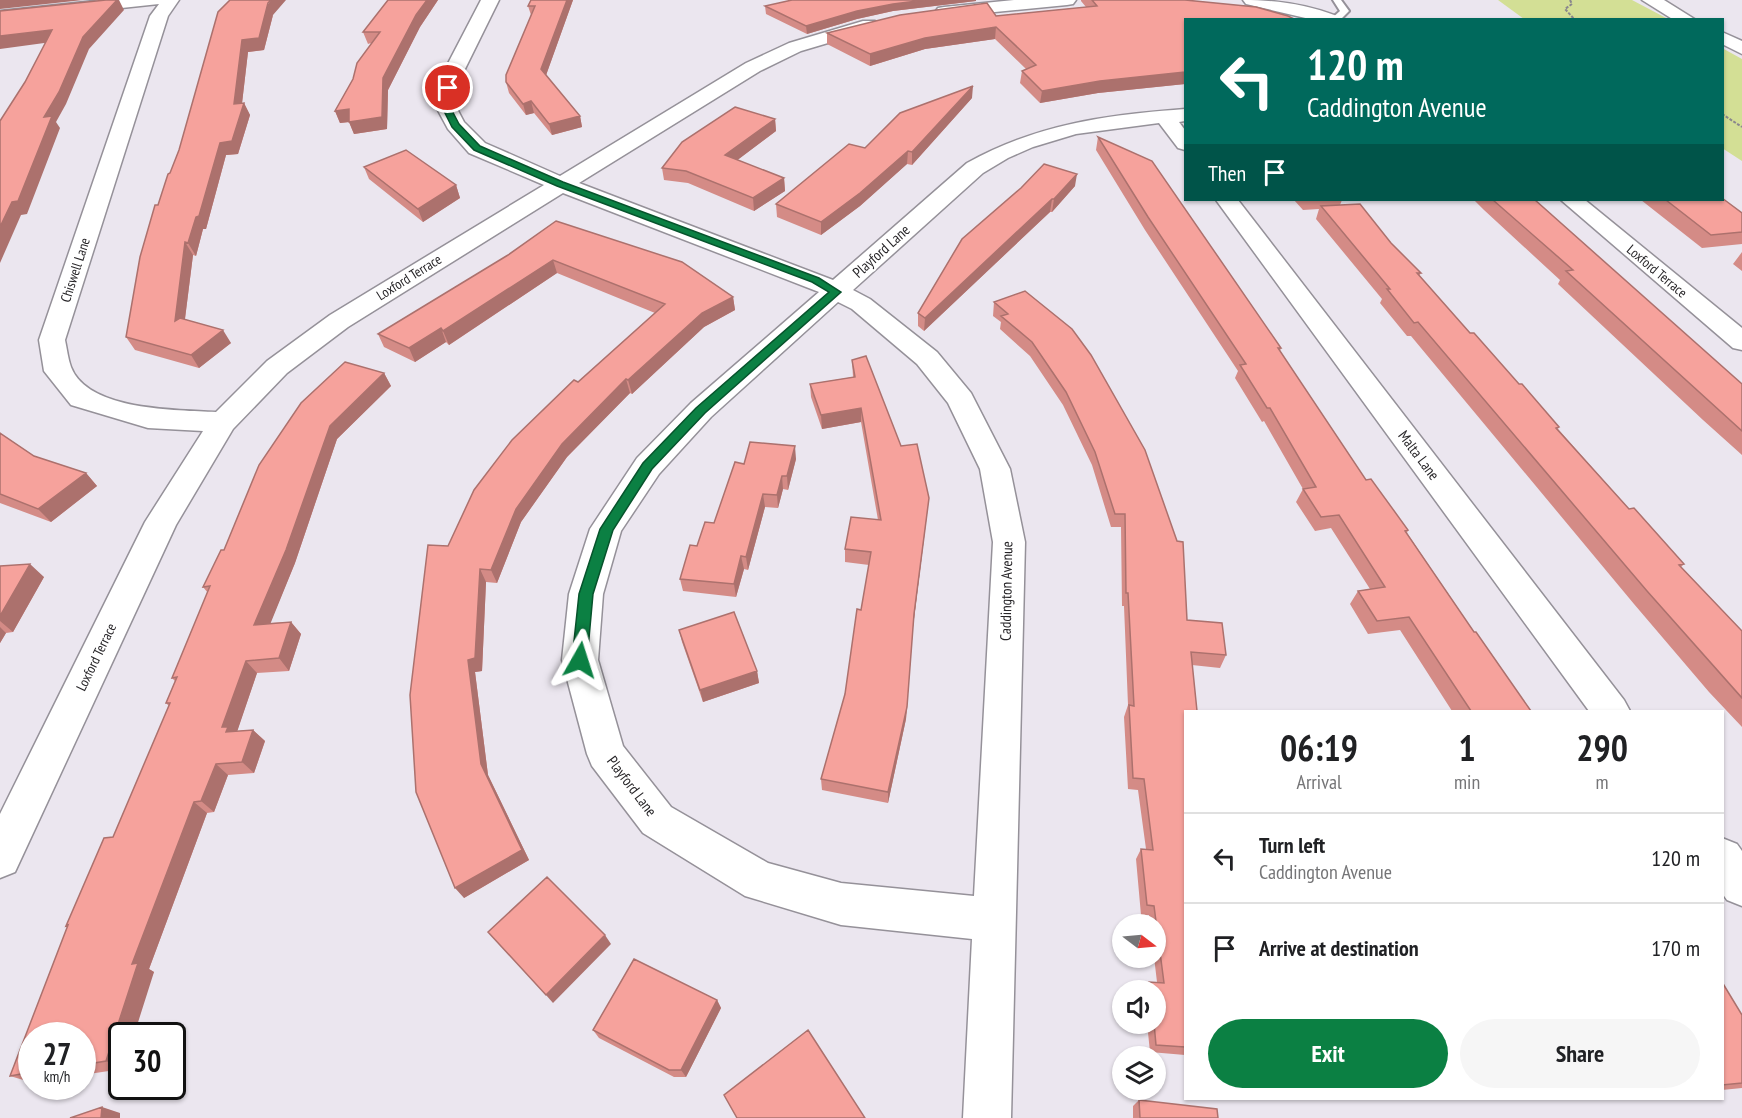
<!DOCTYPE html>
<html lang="en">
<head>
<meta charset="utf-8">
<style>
	:root { --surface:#fff; --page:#f6f6f6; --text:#202124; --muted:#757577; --line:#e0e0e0; --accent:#0b8043 }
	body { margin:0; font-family:"PT Sans Narrow",sans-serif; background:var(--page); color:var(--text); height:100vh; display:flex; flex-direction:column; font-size:22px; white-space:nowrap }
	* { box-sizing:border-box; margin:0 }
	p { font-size:20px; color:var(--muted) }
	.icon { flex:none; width:33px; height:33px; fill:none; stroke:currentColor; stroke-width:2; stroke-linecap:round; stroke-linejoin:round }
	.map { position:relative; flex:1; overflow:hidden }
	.panel { position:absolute; left:1184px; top:710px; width:540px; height:390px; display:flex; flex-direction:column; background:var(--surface); border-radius:0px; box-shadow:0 2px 4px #0004 }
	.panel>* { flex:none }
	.guide { position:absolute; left:1184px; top:18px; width:540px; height:183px; border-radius:0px; box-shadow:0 2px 4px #0004; background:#00695c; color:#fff; overflow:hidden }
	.needle { width:39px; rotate:106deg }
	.fabs { position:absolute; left:1112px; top:914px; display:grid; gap:12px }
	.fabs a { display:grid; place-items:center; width:54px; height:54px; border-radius:50%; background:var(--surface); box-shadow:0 2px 4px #0004; font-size:30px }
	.speed { position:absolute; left:18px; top:1022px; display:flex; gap:12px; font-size:30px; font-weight:700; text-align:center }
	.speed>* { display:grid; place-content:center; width:78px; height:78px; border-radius:50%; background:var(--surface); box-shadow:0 2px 4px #0004; line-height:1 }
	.speed small { font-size:15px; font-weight:400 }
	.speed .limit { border:3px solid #111; border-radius:9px; background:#fff; color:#111 }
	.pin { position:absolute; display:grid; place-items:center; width:51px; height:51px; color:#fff; margin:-26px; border:3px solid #fff; border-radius:50%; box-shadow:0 2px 6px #0007 }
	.me { position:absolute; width:66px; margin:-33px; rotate:6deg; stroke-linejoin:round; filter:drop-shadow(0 0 4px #0008) }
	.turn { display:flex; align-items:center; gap:21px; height:126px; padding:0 24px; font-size:27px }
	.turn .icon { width:78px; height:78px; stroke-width:2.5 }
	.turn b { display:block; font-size:42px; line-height:51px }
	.then { display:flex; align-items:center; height:57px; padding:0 24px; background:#0003; gap:12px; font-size:22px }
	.eta { display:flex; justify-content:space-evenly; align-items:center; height:102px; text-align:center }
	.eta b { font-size:36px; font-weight:600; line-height:42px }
	.action { display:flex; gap:12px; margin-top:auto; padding:12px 24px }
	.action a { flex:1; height:69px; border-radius:36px; background:var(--accent); color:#fff; font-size:24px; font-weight:600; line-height:69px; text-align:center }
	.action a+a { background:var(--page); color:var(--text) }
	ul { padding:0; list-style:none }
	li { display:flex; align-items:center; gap:18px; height:90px; padding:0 24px; border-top:2px solid var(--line) }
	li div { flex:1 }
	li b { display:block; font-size:22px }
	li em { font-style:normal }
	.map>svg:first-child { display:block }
	.green { fill:#d3df95 }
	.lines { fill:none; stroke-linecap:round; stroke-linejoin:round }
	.lane-casing { stroke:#959199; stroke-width:4 }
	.street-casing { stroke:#959199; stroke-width:3 }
	.path { stroke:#8a878d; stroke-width:2; stroke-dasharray:3 1.5; stroke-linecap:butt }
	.lane { fill:#fff; fill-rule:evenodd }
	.street { fill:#fff; fill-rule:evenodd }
	.wall { fill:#d48b86 }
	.shaded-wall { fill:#ac716d }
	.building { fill:#f6a29c; stroke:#ac716d; stroke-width:1.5 }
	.route { fill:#0b8043; stroke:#07532c; stroke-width:1.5 }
	.labels { text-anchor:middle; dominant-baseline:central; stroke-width:4.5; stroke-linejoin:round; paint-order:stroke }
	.far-street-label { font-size:14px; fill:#272528; stroke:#fff }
	.street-label { font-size:15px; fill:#272528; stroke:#fff }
</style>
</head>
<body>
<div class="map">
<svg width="1742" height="1118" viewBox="0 0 1742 1118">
	<rect width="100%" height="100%" fill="#ebe6ef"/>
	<path class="green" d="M1498 0H1632L1668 19H1524Z
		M1722 48 1742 59V161L1722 148Z"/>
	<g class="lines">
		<defs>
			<path id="lane" d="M1333 0H1341L1349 11 1340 20H1330L1340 11Z"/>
			<path id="street" d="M104 0H179L168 16 65 340C67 349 68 359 71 367 88 411 177 410 216 412L267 361 330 315 544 185 469 153 448 129 434 103 443 73 481 0H499L463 73 454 103 464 122 485 143 560 176 746 63 789 43 863 21H875L878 25 875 29 801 51 760 71 579 183 833 280 967 163C1038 124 1105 115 1185 109V121L1179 122 1185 130V150L1178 148 1159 123 1076 134 1033 147 1008 158 983 173 853 290 870 299 937 352 971 393 1010 469 1025 542 1011 1118H963L972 939 841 925 745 896 643 833 592 766 587 754 562 660 569 594 590 529 637 458 691 403 819 292 563 193 348 327 287 373 233 429 176 525 15 872 0 878V814L145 522 203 431 148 428 71 405 44 371 39 340 150 16 159 4 0 21V11ZM838 302 852 309 917 364 948 403 980 469 993 542 974 896 841 883 768 863 671 807 623 746 598 660 603 594 621 531 659 474 711 417Z
				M1014 0H1076L1073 4 1067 5 944 17 938 16 935 12 938 8 944 7Z
				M1243 0C1277 0 1306 4 1337 16L1339 20H1314L1246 4Z
				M1642 0H1664L1696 20H1674Z
				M1722 32 1742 41V54L1722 44Z
				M1216 200H1238L1624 700 1630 711H1589Z
				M1561 200H1585L1742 328V350L1733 348Z
				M1722 838 1737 844 1742 851V906L1727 900 1722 893Z"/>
		</defs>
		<use href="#lane" class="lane-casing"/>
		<use href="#street" class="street-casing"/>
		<path class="path" d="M1570 0 1572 4 1565 9 1575 20
			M1722 114 1742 127"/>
		<use href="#lane" class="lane"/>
		<use href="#street" class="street"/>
	</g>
	<path class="wall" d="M388 0H438L420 27 388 90 387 129 354 134 349 122 340 123 335 111 353 79 371 43 368 44 363 32Z
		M531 0H573L546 75 580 116 582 127 552 135 534 113 526 115 509 93 506 82 531 15 528 6Z
		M1081 0H1185V84L1098 93 1040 103 1020 83 1022 71 1026 69 995 39 925 49 870 66 827 44V33L1086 7 1081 1Z
		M976 1 893 11 857 19 807 34 766 14 765 6Z
		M273 15 264 50 248 52 242 103H244L250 115 238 154 226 155 206 229H203L196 256 193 255 185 319 231 343 199 368 135 350 126 337 158 205 179 150Z
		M972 98 912 165 907 164 860 206 821 235 777 217 776 204 865 148Z
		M775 119 776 131 737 160 784 178 785 191 754 211 688 183 664 180 662 168Z
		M1098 137 1281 348 1280 351 1366 480 1408 530 1407 533 1474 632 1531 711H1452L1400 630 1368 634 1350 604 1358 591 1370 589 1331 528 1315 531 1296 502 1303 489 1264 421 1262 422 1235 378 1238 371 1145 230 1096 150Z
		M364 167 456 185 460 198 423 222 369 179Z
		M1075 186 1052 212H1050L924 331 918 326V313L1021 188Z
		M1294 200H1342L1340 205 1391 243 1421 273 1419 276 1470 333 1559 427 1558 429 1629 509 1684 564 1681 567 1742 631V727L1709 692 1634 604 1411 336H1407L1380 303 1382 299 1316 219 1319 209 1303 210Z
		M1474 200H1535L1742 384V455L1703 420 1558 284 1560 280 1484 210Z
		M1641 200H1722L1742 213V244L1702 248Z
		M556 221 733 297 735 310 704 327 632 394 630 393 567 457 521 522 497 583 486 582 482 671 475 672 488 775 529 860 464 898 448 546 578 382 655 313 557 273 449 345 446 342 415 362 384 347 378 334 508 255Z
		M1742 252V271L1733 264Z
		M1025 291 1187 620 1226 655 1220 668 1192 665 1185 711V1055L1150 1052 1147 1023H1155V990H1144L1149 982H1157L1154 957H1155V924H1150L1149 915H1141L1136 859 1141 849H1146L1138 790 1128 789 1124 717 1128 705 1124 606H1122L1121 527H1111L1092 465 1063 405 1030 356 1000 329 1001 322 993 316 994 302Z
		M852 360 929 498 913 627 906 719 888 803 822 790 821 779 845 694 861 610 869 565 845 562V549L878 520 861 422 822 429 811 397 810 384 853 377Z
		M384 373 391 386 337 439 295 563 270 623 291 622 301 634 289 671 257 673 237 731 253 730 265 741 254 773 228 775 214 812 207 813 149 969 154 972 122 1035V1069L82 1075V1035H32V1082H30L10 1076 68 927 66 926 113 837 169 706 166 703 175 681 172 678 208 593 203 587 224 550Z
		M0 433 34 456 86 473 97 486 51 522 0 503Z
		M796 459 788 490 783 489 778 508 765 507 748 570 744 569 736 597 683 591 680 579 697 546 714 523 744 464Z
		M0 566 44 577 13 632 6 633 0 643Z
		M679 630 757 671 759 683 703 702 682 642Z
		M1722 982 1742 1015V1088L1722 1090Z
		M717 1000 721 1008 686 1077H674L599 1038 593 1030Z
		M1139 1100 1218 1118H1133V1106Z"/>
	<path class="shaded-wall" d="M0 0H83L0 9Z
		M117 0H119L124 10 89 49 66 104 56 122 60 128 27 214 21 215 0 263V227L44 117 83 37Z
		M271 0H286L273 15 264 50 248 52 241 112 244 103 250 115 238 154 226 155 206 229H203L196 256 188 243 196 217 220 143 234 104 242 40Z
		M427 0H438L420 27 388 90 387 129 354 134 349 122 340 123 335 111 349 109 383 78 416 15Z
		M567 0H573L544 81 541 69Z
		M925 0H976V1L893 11 857 19 807 34 806 26 857 11 893 4Z
		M996 27 995 39 925 49 870 66V54L925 38Z
		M52 30 59 41 0 49V36Z
		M1185 72V84L1098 93 1040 103 1042 91 1100 81Z
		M973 86 972 98 912 165V152Z
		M531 101 534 113 526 115 523 104Z
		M580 116 582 127 552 135 549 124Z
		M775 119 776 131 727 168 725 155Z
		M908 151 907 164 860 206 821 235V222Z
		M1077 174 1075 186 1052 212 1054 199Z
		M784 178 785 191 754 211 753 198Z
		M456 185 460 198 423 222 418 209Z
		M1052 199 1050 212 924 331 925 318Z
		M185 242 193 255 183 334 175 321Z
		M553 260 557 273 449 345 443 331Z
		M733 297 735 310 704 327 632 394 628 380 702 313Z
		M441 328 446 342 415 362 409 348Z
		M223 330 231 343 199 368 191 355Z
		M384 373 391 386 337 439 295 563 265 637 254 625 330 426Z
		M626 379 630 393 567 457 521 522 497 583 491 570 516 509 562 444Z
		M861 408V422L822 429 821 415Z
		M795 446 796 459 788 490 787 476Z
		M86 473 97 486 51 522 38 509Z
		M782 476 783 489 778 508 777 495Z
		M763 494 765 507 748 570 746 557Z
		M929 498 913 627 906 719 888 803V792L914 614Z
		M741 556 744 569 736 597 734 584Z
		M30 564 44 577 13 632 0 621V616Z
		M480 569 486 582 482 671 475 672 488 775 529 860 464 898 455 888 481 764 468 660Z
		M291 622 301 634 289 671 279 658Z
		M0 627 6 633 0 643Z
		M246 661 257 673 236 735 237 744 222 727Z
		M757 671 759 683 703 702 700 690Z
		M253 730 265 741 254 773 242 762Z
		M216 764 228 775 214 812 201 801Z
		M194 802 207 813 149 969 154 972 134 1035H122V1068L106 1061 132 964Z
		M605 935 611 944 553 1003 546 995Z
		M717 1000 721 1008 686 1077 681 1070Z
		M102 1107 120 1113V1118H101Z"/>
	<path class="building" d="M106 0H117L83 37 59 92 44 117 52 116 18 201 12 202 0 227V121L25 82 52 30 0 36V11Z
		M230 0H271L268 3 259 38 242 40 234 104 244 103 232 141 220 143 199 216 196 217 188 243 185 242 175 321 180 318 223 330 191 355 126 337 140 257 155 205H158L168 174 170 173 179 150 218 12Z
		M388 0H427L416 15 383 78 382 117 349 122V109L335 111 353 79 357 63 380 32H363Z
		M531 0H567L541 69 580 116 549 124 531 101 523 104 506 82V75L535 6H528Z
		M792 0H925L893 4 857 11 806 26 765 6Z
		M1092 0H1185L1256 7 1288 16 1296 20H1185V72L1100 81 1042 91 1022 71 1036 65 996 27 925 38 870 54 827 33 900 15 987 3 996 16 1097 6Z
		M973 86 912 152 908 151 860 193 821 222 776 204 849 144 865 148 900 113Z
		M735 107 775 119 725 155 784 178 753 198 686 171 662 168 682 142Z
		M1098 137 1152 161 1281 348H1278L1366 480 1371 479 1408 530 1405 531 1474 632H1476L1531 711H1471L1409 617 1377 621 1358 591 1385 587 1339 515 1321 517 1303 489 1316 487 1270 408H1267L1240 365 1246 364 1148 217Z
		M406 150 456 185 418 209 364 167Z
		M1044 164 1077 174 1054 199H1052L925 318 918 313 962 239 1021 188Z
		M1722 198 1742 213V232L1711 235 1666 200H1722Z
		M1493 200H1535L1742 384V431L1566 271 1573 270Z
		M1360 204 1391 243 1421 273H1417L1470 333H1474L1519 384H1522L1559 427 1556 428 1629 509 1634 508 1684 564 1679 565 1742 631V698L1647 591 1418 322 1414 323 1387 289H1390L1321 206Z
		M556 221 682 262 733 297 702 313 628 380 626 379 562 444 516 509 491 570 480 569 475 658 468 660 481 764 522 850 455 888 416 792 410 695 428 545 448 546 474 490 512 440 574 380 578 382 665 304 553 260 443 331 441 328 409 348 378 334 508 255Z
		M1025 291 1072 329 1091 355 1145 450 1177 541 1183 542 1187 620 1222 623 1226 655 1191 652 1197 711H1185V1047L1156 1045 1154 1023H1155V990H1150L1149 982 1164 983 1154 906 1147 905 1141 849 1153 850 1144 779 1133 778 1129 705 1134 706 1128 593H1126L1125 514H1115L1095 452 1066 392 1032 342 1001 316 1008 314 994 302Z
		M866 356 901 446 917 444 929 498 914 614 907 707 888 792 821 779 845 694 857 609 861 610 871 552 845 549 851 517 881 520 861 408 821 415 810 384 855 377 852 360Z
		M345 362 384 373 330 426 286 550 254 625 291 622 279 658 246 661 222 727H228L226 732 253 730 242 762 216 764 201 801 194 802 132 964 138 963 106 1061 82 1065V1035H32V1072L10 1076 68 925 66 926 104 838 113 837 170 703H166L177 677 172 678 210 586 203 587 221 550H224L259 465 301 403Z
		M0 433 34 456 86 473 38 509 0 494Z
		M750 442 795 446 787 476H782L777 495 763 494 746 557 741 556 734 584 680 579 690 545 697 546 705 522 714 523 735 462 744 464Z
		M30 564 0 616V566Z
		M734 612 757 671 700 690 679 630Z
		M547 877 605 935 546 995 488 932Z
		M634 959 717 1000 681 1070H669L593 1030Z
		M1722 982 1742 1015V1083L1722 1085Z
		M808 1030 865 1118H737L724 1095Z
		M1139 1100 1217 1109 1218 1118H1140Z
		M102 1107 101 1118H70Z"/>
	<path class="route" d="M446 86 453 88 448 103 459 124 480 146 563 182 819 278 841 292 705 413 652 469 613 530 593 594 587 660 585 664 580 666 575 664 572 660 579 594 600 529 643 463 696 408 829 292 812 282 557 186 474 150 452 127 440 103Z"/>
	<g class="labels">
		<g class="far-street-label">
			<text transform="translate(75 270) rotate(-72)">Chiswell Lane</text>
			<text transform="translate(1657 271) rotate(40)">Loxford Terrace</text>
			<text transform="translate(409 277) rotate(-32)">Loxford Terrace</text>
			<text transform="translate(96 657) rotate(-64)">Loxford Terrace</text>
		</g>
		<g class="street-label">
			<text transform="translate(881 251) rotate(-42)">Playford Lane</text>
			<text transform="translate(1419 455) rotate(53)">Malta Lane</text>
			<text transform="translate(1006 591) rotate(-89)">Caddington Avenue</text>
			<text transform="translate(632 786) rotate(53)">Playford Lane</text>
		</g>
	</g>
</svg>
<div class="fabs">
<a><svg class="needle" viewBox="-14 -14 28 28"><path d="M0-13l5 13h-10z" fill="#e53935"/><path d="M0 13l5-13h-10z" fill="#757577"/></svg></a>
<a><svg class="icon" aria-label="sound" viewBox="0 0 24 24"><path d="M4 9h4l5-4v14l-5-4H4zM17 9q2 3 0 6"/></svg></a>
<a><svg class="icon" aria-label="layers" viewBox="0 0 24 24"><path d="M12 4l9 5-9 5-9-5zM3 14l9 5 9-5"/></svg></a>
</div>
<div class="speed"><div>27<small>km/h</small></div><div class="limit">30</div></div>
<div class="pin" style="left:448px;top:88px;background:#d93025"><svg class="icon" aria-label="arrive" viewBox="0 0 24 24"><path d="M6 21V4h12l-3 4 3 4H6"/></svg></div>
<svg class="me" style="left:580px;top:660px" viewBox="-20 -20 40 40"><path d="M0-17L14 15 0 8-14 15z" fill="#0b8043" stroke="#fff" stroke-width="4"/></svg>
<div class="guide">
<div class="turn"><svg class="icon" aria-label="left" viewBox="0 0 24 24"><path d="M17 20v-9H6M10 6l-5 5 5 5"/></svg><div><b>120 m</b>Caddington Avenue</div></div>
<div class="then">Then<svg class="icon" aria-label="arrive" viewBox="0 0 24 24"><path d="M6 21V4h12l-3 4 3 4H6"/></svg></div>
</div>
<section class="panel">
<div class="eta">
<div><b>06:19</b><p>Arrival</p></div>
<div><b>1</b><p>min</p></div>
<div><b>290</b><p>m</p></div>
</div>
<ul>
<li><svg class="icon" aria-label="left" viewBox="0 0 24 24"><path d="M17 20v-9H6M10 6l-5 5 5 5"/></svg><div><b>Turn left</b><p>Caddington Avenue</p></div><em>120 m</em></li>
<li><svg class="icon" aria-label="arrive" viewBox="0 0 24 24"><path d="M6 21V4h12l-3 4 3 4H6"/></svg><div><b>Arrive at destination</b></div><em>170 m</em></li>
</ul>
<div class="action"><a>Exit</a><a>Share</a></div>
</section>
</div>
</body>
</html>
